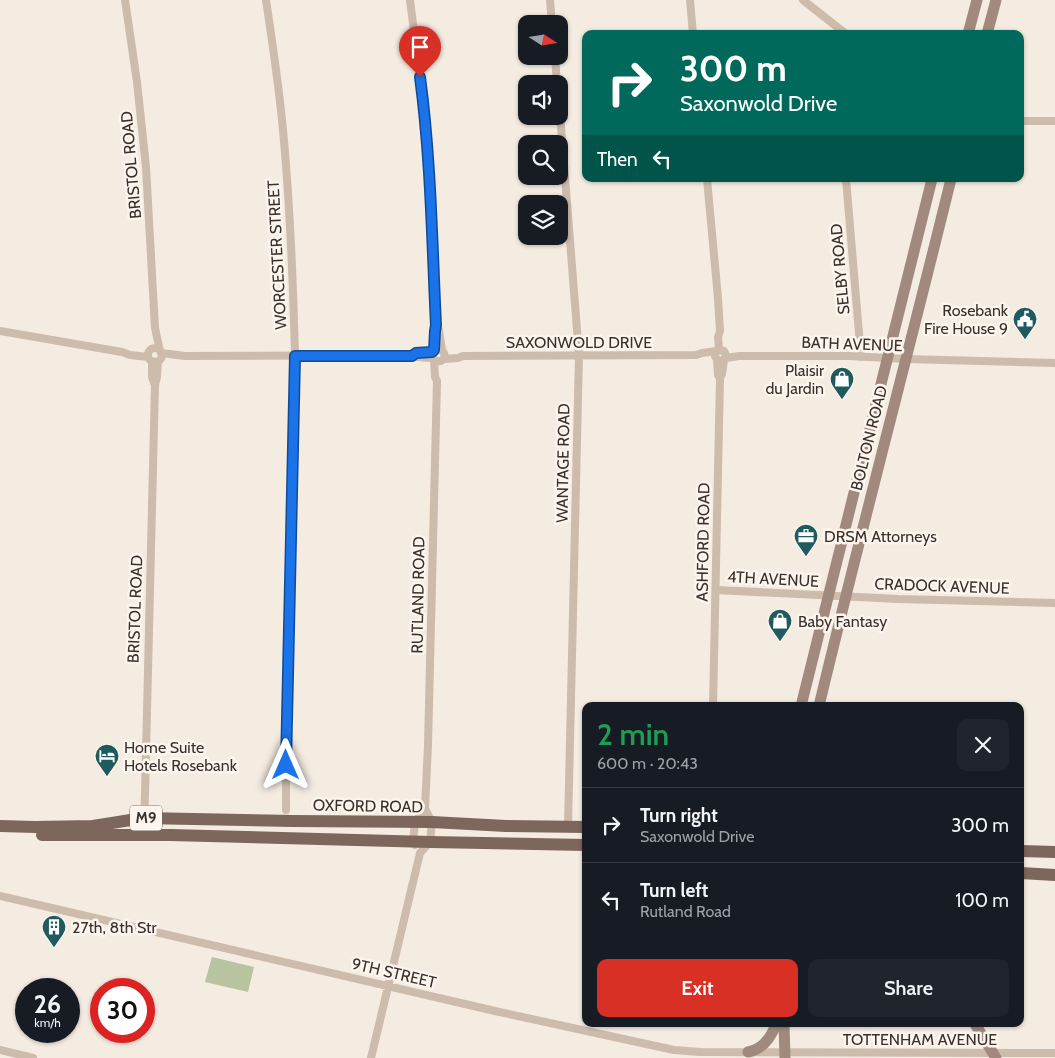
<!DOCTYPE html>
<html lang="en">
<head>
<meta charset="utf-8">
<style>
	:root { --surface:#171b24; --page:#20242c; --text:#f1f3f6; --muted:#9ea1a6; --line:#363941; --accent:#d93025 }
	body { margin:0; font-family:Cabin,sans-serif; background:var(--page); color:var(--text); height:100vh; display:flex; flex-direction:column; font-size:19px; white-space:nowrap }
	* { box-sizing:border-box; margin:0 }
	p { font-size:16px; color:var(--muted) }
	.icon { flex:none; width:28px; height:28px; fill:none; stroke:currentColor; stroke-width:2; stroke-linecap:round; stroke-linejoin:round }
	.map { position:relative; flex:1; overflow:hidden }
	.sheet { position:absolute; left:582px; top:702px; width:442px; height:325px; display:flex; flex-direction:column; background:var(--surface); border-radius:10px; box-shadow:0 1px 4px #0004 }
	.sheet>* { flex:none }
	.hud { position:absolute; left:582px; top:30px; width:442px; height:152px; border-radius:10px; box-shadow:0 1px 4px #0004; background:#00695c; color:#fff; overflow:hidden }
	.needle { width:32px; rotate:102deg }
	.buttons { position:absolute; left:518px; top:15px; display:grid; gap:10px }
	.buttons a { display:grid; place-items:center; width:50px; height:50px; border-radius:10px; background:var(--surface); box-shadow:0 1px 4px #0004; font-size:25px }
	.speed { position:absolute; left:15px; top:978px; display:flex; gap:10px; font-size:25px; font-weight:700; text-align:center }
	.speed>* { display:grid; place-content:center; width:65px; height:65px; border-radius:50%; background:var(--surface); box-shadow:0 1px 4px #0004; line-height:1 }
	.speed small { font-size:12px; font-weight:400 }
	.speed .limit { border:8px solid #d22; background:#fff; color:#111 }
	.pin { position:absolute; display:grid; place-items:center; width:42px; height:42px; color:#fff; margin:-51px -21px; border-radius:50% 50% 50% 0; rotate:-45deg; box-shadow:0 0 5px #0007 }
	.pin .icon { rotate:45deg }
	.me { position:absolute; width:55px; margin:-28px; rotate:0deg; stroke-linejoin:round; filter:drop-shadow(0 0 4px #0008) }
	.turn { display:flex; align-items:center; gap:18px; height:105px; padding:0 15px; font-size:22px }
	.turn .icon { width:65px; height:65px; stroke-width:2.5 }
	.turn b { display:block; font-size:35px; line-height:42px }
	.then { display:flex; align-items:center; height:48px; padding:0 15px; background:#0003; gap:10px; font-size:19px }
	.round { display:grid; place-items:center; flex:none; width:52px; height:52px; border-radius:10px; background:var(--page) }
	.overview { display:flex; align-items:center; justify-content:space-between; height:85px; padding:0 15px }
	h1 { font-size:30px; font-weight:600; line-height:38px; color:#1e9e55 }
	.action { display:flex; gap:10px; margin-top:auto; padding:10px 15px }
	.action a { flex:1; height:58px; border-radius:10px; background:var(--accent); color:#fff; font-size:20px; font-weight:600; line-height:58px; text-align:center }
	.action a+a { background:var(--page); color:var(--text) }
	ul { padding:0; list-style:none }
	li { display:flex; align-items:center; gap:15px; height:75px; padding:0 15px; border-top:1px solid var(--line) }
	li div { flex:1 }
	li b { display:block; font-size:19px }
	li em { font-style:normal }
	.map>svg:first-child { display:block }
	.green { fill:#b8c4a0 }
	.lines { fill:none; stroke-linecap:round; stroke-linejoin:round }
	.street { stroke:#cdbbac; stroke-width:8 }
	.secondary { stroke:#a18a7d; stroke-width:11 }
	.primary { stroke:#7d675c; stroke-width:12 }
	.route-casing { stroke:#114b97; stroke-width:12 }
	.route { stroke:#1a73e8; stroke-width:9 }
	.labels { text-anchor:middle; dominant-baseline:central; stroke-width:5; stroke-linejoin:round; paint-order:stroke }
	.shield { fill:#fbf5ee; stroke:#756b66; stroke-width:1 }
	.shield-label { font-size:15px; font-weight:bold; fill:#3b302b }
	.street-label { font-size:16px; fill:#3b302b; stroke:#fbf5ee }
	.poi-label { font-size:16px; fill:#3b302b; stroke:#fbf5ee; text-anchor:start }
</style>
</head>
<body>
<div class="map">
<svg width="1055" height="1058" viewBox="0 0 1055 1058">
	<rect width="100%" height="100%" fill="#f4ebe1"/>
	<path class="green" d="M212 957 254 967 248 992 205 982Z"/>
	<g class="lines">
		<path class="street" d="M125 0 137 82 146 167 155 328 160 351
			M266 0C272 40 278 80 282 120 290 199 293 277 295 355L286 750V810
			M410 0 424 110 429 180 436 325C434 335 436 346 431 355L434 360C443 365 449 354 440 349L434 350
			M550 0 552 24
			M690 0 693 34
			M803 0 846 34
			M555 56 557 84
			M559 101 579 355 568 827
			M1021 121H1055
			M707 179 718 298 720 331 718 337 719 350
			M846 179 861 357
			M437 327 439 330 442 350
			M0 331 122 352 130 355 148 357
			M148 355a7 7 0 1 1 14 0a7 7 0 1 1-14 0Z
			M161 353 185 356 412 355 417 357 432 358
			M726 358 739 356H849L906 359 1055 363
			M444 359 458 358 463 356 696 355 702 353 717 351
			M717 360 720 361 724 360 726 355 724 351 719 350 715 353V356L717 360 718 375 720 378
			M152 361V377L154 383
			M716 590 898 599 1055 603
			M713 706 720 378 722 374 724 360
			M425 809 428 745 437 381 435 377 434 360
			M144 834 155 385 157 377 158 361
			M415 845 413 841 415 822 425 809
			M0 896 495 1011 674 1050 700 1052 1055 1053
			M0 1050 33 1058
			M371 1058 420 853 430 842 432 822 425 809"/>
		<path class="secondary" d="M968 34 977 0
			M987 34 996 0
			M801 706 932 179
			M819 706C861 530 908 355 951 179
			M784 1024 785 1058
			M975 1024 996 1058
			M748 1052C763 1049 771 1038 776 1024"/>
		<path class="primary" d="M0 826 35 827 93 826 143 818 293 821 432 822 506 826 586 827
			M42 835H170L430 842 586 845
			M1021 851 1055 852
			M1021 873 1055 875"/>
	</g>
	<g class="lines">
		<defs>
			<path id="route" d="M286 765 295 356H412L416 353 432 352 434 350 435 331 436 325C432 243 431 159 420 77"/>
		</defs>
		<use href="#route" class="route-casing"/>
		<use href="#route" class="route"/>
	</g>
	<defs>
		<symbol id="civic-pin" viewBox="-11 -11 22 30"><path d="M0 17L-7.5 6A9.5 9.5 0 1 1 7.5 6Z" fill="#1f5a5e" stroke="#fbf5ee"/><path d="M-.6-6.5H3V-4.5H.6V-3L4-1V1h2V6H-6V1h2V-1L-.6-3ZM-1.2 2.5V6h2.4V2.5Z" fill="#fff"/></symbol>
		<symbol id="shop-pin" viewBox="-11 -11 22 30"><path d="M0 17L-7.5 6A9.5 9.5 0 1 1 7.5 6Z" fill="#1f5a5e" stroke="#fbf5ee"/><path d="M-5-2.5h2.3a2.7 3.5 0 0 1 5.4 0H5L5.5 6h-11ZM-1.5-2.5h3a1.5 2.3 0 0 0-3 0Z" fill="#fff"/></symbol>
		<symbol id="office-pin" viewBox="-11 -11 22 30"><path d="M0 17L-7.5 6A9.5 9.5 0 1 1 7.5 6Z" fill="#1f5a5e" stroke="#fbf5ee"/><path d="M-6-3h4V-5.5h4V-3h4V5H-6ZM-1-4.5V-3h2v-1.5ZM-6 0V1H6V0Z" fill="#fff"/></symbol>
		<symbol id="hotel-pin" viewBox="-11 -11 22 30"><path d="M0 17L-7.5 6A9.5 9.5 0 1 1 7.5 6Z" fill="#1f5a5e" stroke="#fbf5ee"/><path d="M-6-4.5h1.5V1H6V5H4.5V3h-9V5H-6ZM-4 0a1.8 1.8 0 1 1 3.6 0ZM.5 0V-2.5h3Q6-2.5 6 0Z" fill="#fff"/></symbol>
		<symbol id="building-pin" viewBox="-11 -11 22 30"><path d="M0 17L-7.5 6A9.5 9.5 0 1 1 7.5 6Z" fill="#1f5a5e" stroke="#fbf5ee"/><path d="M-4-6H4V6H1V3H-1V6H-4ZM-2.5-4.3h1.7v1.8h-1.7ZM.8-4.3h1.7v1.8H.8ZM-2.5-1h1.7V.8h-1.7ZM.8-1h1.7V.8H.8Z" fill="#fff"/></symbol>
	</defs>
	<g fill-rule="evenodd">
		<use href="#civic-pin" x="1011" y="305" width="28" height="38"/>
		<use href="#shop-pin" x="828" y="365" width="28" height="38"/>
		<use href="#office-pin" x="792" y="522" width="28" height="38"/>
		<use href="#shop-pin" x="766" y="607" width="28" height="38"/>
		<use href="#hotel-pin" x="93" y="742" width="28" height="38"/>
		<use href="#building-pin" x="40" y="913" width="28" height="38"/>
	</g>
	<g class="labels">
		<rect class="shield" x="130" y="805.5" width="32" height="25" rx="4"/>
		<g class="shield-label">
			<text x="146" y="818">M9</text>
		</g>
		<g class="street-label">
			<text transform="translate(131 165) rotate(-95)">BRISTOL ROAD</text>
			<text transform="translate(277 255) rotate(-93)">WORCESTER STREET</text>
			<text transform="translate(840 269) rotate(-95)">SELBY ROAD</text>
			<text x="579" y="342">SAXONWOLD DRIVE</text>
			<text transform="translate(852 344) rotate(2)">BATH AVENUE</text>
			<text transform="translate(869 438) rotate(-76)">BOLTON ROAD</text>
			<text transform="translate(563 463) rotate(-89)">WANTAGE ROAD</text>
			<text transform="translate(703 542) rotate(-89)">ASHFORD ROAD</text>
			<text transform="translate(773 579) rotate(3)">4TH AVENUE</text>
			<text transform="translate(942 586) rotate(2)">CRADOCK AVENUE</text>
			<text transform="translate(418 595) rotate(-89)">RUTLAND ROAD</text>
			<text transform="translate(135 609) rotate(-88)">BRISTOL ROAD</text>
			<text transform="translate(368 806) rotate(1)">OXFORD ROAD</text>
			<text transform="translate(394 973) rotate(13)">9TH STREET</text>
			<text x="920" y="1039">TOTTENHAM AVENUE</text>
		</g>
		<g class="poi-label">
			<text x="1008" y="310" text-anchor="end">Rosebank<tspan x="1008" dy="18">Fire House 9</tspan></text>
			<text x="824" y="370" text-anchor="end">Plaisir<tspan x="824" dy="18">du Jardin</tspan></text>
			<text x="824" y="536">DRSM Attorneys</text>
			<text x="798" y="621">Baby Fantasy</text>
			<text x="124" y="747">Home Suite<tspan x="124" dy="18">Hotels Rosebank</tspan></text>
			<text x="72" y="927">27th, 8th Str</text>
		</g>
	</g>
</svg>
<div class="buttons">
<a><svg class="needle" viewBox="-14 -14 28 28"><path d="M0-13l5 13h-10z" fill="#e53935"/><path d="M0 13l5-13h-10z" fill="#9ea1a6"/></svg></a>
<a><svg class="icon" aria-label="sound" viewBox="0 0 24 24"><path d="M4 9h4l5-4v14l-5-4H4zM17 9q2 3 0 6"/></svg></a>
<a><svg class="icon" aria-label="search" viewBox="0 0 24 24"><circle cx="10" cy="10" r="6"/><path d="M15 15l6 6"/></svg></a>
<a><svg class="icon" aria-label="layers" viewBox="0 0 24 24"><path d="M12 4l9 5-9 5-9-5zM3 14l9 5 9-5"/></svg></a>
</div>
<div class="speed"><div>26<small>km/h</small></div><div class="limit">30</div></div>
<div class="pin" style="left:420px;top:77px;background:#d93025"><svg class="icon" aria-label="arrive" viewBox="0 0 24 24"><path d="M6 21V4h12l-3 4 3 4H6"/></svg></div>
<svg class="me" style="left:286px;top:765px" viewBox="-20 -20 40 40"><path d="M0-17L14 15 0 8-14 15z" fill="#1a73e8" stroke="#fff" stroke-width="4"/></svg>
<div class="hud">
<div class="turn"><svg class="icon" aria-label="right" viewBox="0 0 24 24"><path d="M7 20v-9h11M14 6l5 5-5 5"/></svg><div><b>300 m</b>Saxonwold Drive</div></div>
<div class="then">Then<svg class="icon" aria-label="left" viewBox="0 0 24 24"><path d="M17 20v-9H6M10 6l-5 5 5 5"/></svg></div>
</div>
<section class="sheet">
<div class="overview"><div><h1>2 min</h1><p>600 m · 20:43</p></div><a class="round"><svg class="icon" aria-label="close" viewBox="0 0 24 24"><path d="M6 6l12 12M18 6L6 18"/></svg></a></div>
<ul>
<li><svg class="icon" aria-label="right" viewBox="0 0 24 24"><path d="M7 20v-9h11M14 6l5 5-5 5"/></svg><div><b>Turn right</b><p>Saxonwold Drive</p></div><em>300 m</em></li>
<li><svg class="icon" aria-label="left" viewBox="0 0 24 24"><path d="M17 20v-9H6M10 6l-5 5 5 5"/></svg><div><b>Turn left</b><p>Rutland Road</p></div><em>100 m</em></li>
</ul>
<div class="action"><a>Exit</a><a>Share</a></div>
</section>
</div>
</body>
</html>
